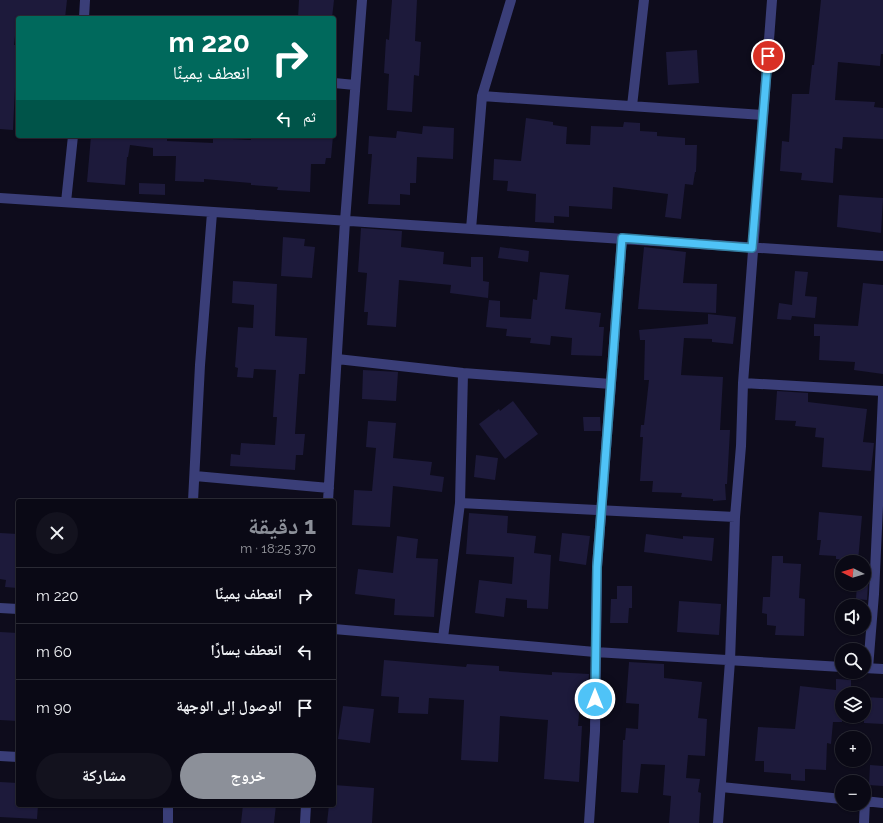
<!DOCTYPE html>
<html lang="ar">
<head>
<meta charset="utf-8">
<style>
	:root { --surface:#0a0915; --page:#13121e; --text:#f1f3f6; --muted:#999aa0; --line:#2a2a34; --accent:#8c9099 }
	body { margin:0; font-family:Raleway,"Noto Naskh Arabic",sans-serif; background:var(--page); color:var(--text); direction:rtl; height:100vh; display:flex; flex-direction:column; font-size:15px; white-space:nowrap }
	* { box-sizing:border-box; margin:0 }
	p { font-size:13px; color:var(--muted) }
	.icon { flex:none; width:22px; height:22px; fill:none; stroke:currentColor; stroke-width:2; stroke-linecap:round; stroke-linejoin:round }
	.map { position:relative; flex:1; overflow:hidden; direction:ltr }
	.sheet { position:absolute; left:16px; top:499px; width:320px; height:308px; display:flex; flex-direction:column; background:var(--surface); border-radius:4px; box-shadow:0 1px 3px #0004,0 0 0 1px var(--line); direction:rtl }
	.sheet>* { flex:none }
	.banner { position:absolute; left:16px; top:16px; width:320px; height:122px; border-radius:4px; box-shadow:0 1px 3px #0004,0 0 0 1px var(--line); direction:rtl; background:#00695c; color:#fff; overflow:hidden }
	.needle { width:26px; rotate:275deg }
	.tools { position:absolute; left:835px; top:555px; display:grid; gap:8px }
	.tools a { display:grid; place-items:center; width:36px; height:36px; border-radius:50%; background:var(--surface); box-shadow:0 1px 3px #0004,0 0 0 1px var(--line); font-size:20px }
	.pin { position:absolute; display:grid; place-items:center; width:34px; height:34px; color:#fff; margin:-17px; border:2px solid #fff; border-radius:50%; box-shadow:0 1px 4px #0007 }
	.me { position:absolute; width:44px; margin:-22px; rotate:0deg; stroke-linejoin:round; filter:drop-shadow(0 0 3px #0008) }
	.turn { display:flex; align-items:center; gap:14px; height:84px; padding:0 20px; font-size:18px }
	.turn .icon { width:52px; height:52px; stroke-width:2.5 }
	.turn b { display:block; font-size:28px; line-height:34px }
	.then { display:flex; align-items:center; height:38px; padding:0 20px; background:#0003; gap:8px; font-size:15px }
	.round { display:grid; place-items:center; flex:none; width:42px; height:42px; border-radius:21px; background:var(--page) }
	.overview { display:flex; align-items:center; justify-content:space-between; height:68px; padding:0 20px }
	h1 { font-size:24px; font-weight:700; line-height:30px; color:var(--accent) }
	.action { display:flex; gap:8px; margin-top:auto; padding:8px 20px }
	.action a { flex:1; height:46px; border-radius:24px; background:var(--accent); color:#fff; font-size:16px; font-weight:700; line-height:46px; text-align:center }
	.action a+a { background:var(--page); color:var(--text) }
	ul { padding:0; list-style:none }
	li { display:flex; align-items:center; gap:12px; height:56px; padding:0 20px; border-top:1px solid var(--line) }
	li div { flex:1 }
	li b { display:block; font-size:15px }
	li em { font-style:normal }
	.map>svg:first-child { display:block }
	.building { fill:#1d1a3b }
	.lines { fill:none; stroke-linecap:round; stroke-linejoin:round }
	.street { stroke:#3a3e78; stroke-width:10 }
	.route-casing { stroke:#337fa1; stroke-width:10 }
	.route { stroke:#4fc3f7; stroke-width:7 }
</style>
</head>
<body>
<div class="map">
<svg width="883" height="823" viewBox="0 0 883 823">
	<rect width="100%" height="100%" fill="#0e0c1c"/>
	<path class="building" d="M0 0H67L65 18H17L14 45H17L13 130 0 129Z
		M299 0H334L332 18H298Z
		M392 0H417L415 41 421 42 419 76 414 75 412 112 387 110 389 74 384 73 386 39 389 40Z
		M821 0H883V54H881L880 66 838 62 835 100 875 102 874 107 883 108V139L843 137 842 149 835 148 833 183 801 180 802 173 780 171 782 141 789 142 792 94H809L812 65H814Z
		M697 50 699 83 668 85 666 52Z
		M526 118 553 122V125L567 127 566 144 590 145 591 126 623 127 624 122 640 123V131L657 132V136L685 138V145H697L696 172H695L693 185 685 184 681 219 665 217 668 194 613 187 612 209 569 206V217L554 216V223L535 222 536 194 507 191 508 181 493 180 494 159 521 161Z
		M423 126 454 128 453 159 417 157 416 183H410V195L400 194V205L368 204 372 154H368L369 136 396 138 397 131 422 134Z
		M91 136H167V141L213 143V138L251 140V138L269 139 270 136H333L331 158H326L325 164H311L310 192 277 190 278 187 251 185V183L204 179V182L175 181 176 156H153V148L130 145 128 157H127L125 185 87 182Z
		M139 183 165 184V195L139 194Z
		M839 195 883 198 881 233 837 227Z
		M361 228 402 231 401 247 444 252 443 264 471 267V257H483V281L489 282 488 298 450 293 451 285 399 280 396 327 367 325 368 312H364L367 273 358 272Z
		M283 237 305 239 304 246 315 247 312 278 281 276Z
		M500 247 529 251 528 262 498 258Z
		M644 247 686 252 683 283 717 284 716 313 638 309Z
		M795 271 808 272 805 296 817 297 815 318 792 316 791 320 777 319 779 303 792 305Z
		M540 272 569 275 565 309 601 313 599 327H604L602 356 571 355 572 338 551 336 550 345 530 343 531 338 506 336 507 329 486 327 489 300 500 301V317L531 319 533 299 537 300Z
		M233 281 277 284 275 336 307 338 305 374H299L295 434H305L303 455H296L295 470 230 466 231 454 240 455 241 443 275 445 277 417H273L276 370 254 369 253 378 237 377 238 368 235 367 238 327 253 328 254 305 232 303Z
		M863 283 883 285V374L854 370 855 362 819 360 820 336H814V324L858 326Z
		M708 314 736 317 733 344 712 342V339L684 338 681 375 723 377 720 430H730L727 484H725L726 500 713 501V499L681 497 682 493 652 492 653 481H640L643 437H640L641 425H644L649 380H644L645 340H640L639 330 708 324Z
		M363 370 398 372 396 401 362 399Z
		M777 391 808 393V402L867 409 863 442 874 443 871 471 822 467 824 438 815 437 816 428 795 426 796 421 775 420Z
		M513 401 538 434 505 459 479 424 499 409 500 411Z
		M583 417H600L601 431H584Z
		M368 421 396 423 393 458 432 462 430 475 444 477 442 492 393 486 390 527 352 525 354 490 372 491 376 448 366 447Z
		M476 455 498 458 495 480 474 477Z
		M819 512 862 516 858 561 836 559V556L819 555 821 540H817Z
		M469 513 508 516 507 533 536 536 534 553 551 555 548 609 527 608V600L506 598 504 617 475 613 479 580 512 584 514 557 466 554Z
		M0 533 18 534V588L5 587 6 580 0 579Z
		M562 533 590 536 586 565 559 561Z
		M646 534 683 539V536L714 538 712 561 644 552Z
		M397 536 418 539 416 558 438 559 434 617 394 615 395 599 355 594 358 569 393 573Z
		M772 556H783V563L801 564 799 598 805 599 804 636 775 635 776 626 767 625V614L762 613 763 597H770Z
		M857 584H868L867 600 856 599Z
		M617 586H632V608H629L628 623H610L611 599H617Z
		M679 601 721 604 719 635 677 632Z
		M0 632 18 633V721L0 720Z
		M384 660 466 667 467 664 499 666V671L552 675V672L589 674 587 703H580L578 726H582L579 782 544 779 548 720 500 716 498 762 461 760 464 700 429 698 428 714 398 713 399 697 381 696Z
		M629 662 664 664V678L702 682 698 718 707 719 705 756 688 755 686 778 700 779 698 792 701 793 699 823H669L671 796 663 795 665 765 641 764 638 793 621 792 623 740H625L626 728 638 729 639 704 626 703Z
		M836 679 851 680V694H842V722H833L831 744 827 743 826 770 805 769V781L791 780V774L764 772V761H755L758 727 795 729 800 686 836 690Z
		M864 697 883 698V724L864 723Z
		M343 706 374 709 370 743 338 739Z
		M870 765 883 766V786L869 785Z
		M0 782 18 783V805H38L37 819 0 817Z
		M334 785 374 788 372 823H327L329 805H334Z
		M243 805H276L274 823H241Z"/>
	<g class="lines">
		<path class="street" d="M84 18 85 0
			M334 83 355 85
			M482 96 763 115
			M632 106 644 0
			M0 198 883 256
			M66 202 73 136
			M471 229 482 96 511 0
			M337 359 463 373 611 384
			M743 383 883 391
			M195 476 329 488
			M193 501 200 365 212 213
			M328 501 345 221 362 0
			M460 503 735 517
			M0 608 18 609
			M334 629 595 652 842 667
			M443 638 460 503 463 373
			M864 668 883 669
			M868 668 874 594 883 396
			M0 756 18 757
			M721 787 842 799
			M864 801 883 803
			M168 823V805
			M305 823 306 805
			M589 823 595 731 597 567 622 238
			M718 823 730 661 735 517 741 446 743 383 772 0
			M864 823 865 801"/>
	</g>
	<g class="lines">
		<defs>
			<path id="route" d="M595 699 597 567 622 238 752 248 768 56"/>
		</defs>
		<use href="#route" class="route-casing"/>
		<use href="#route" class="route"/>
	</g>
</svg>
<div class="tools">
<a><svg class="needle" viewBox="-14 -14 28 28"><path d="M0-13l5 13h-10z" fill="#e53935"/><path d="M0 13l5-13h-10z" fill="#999aa0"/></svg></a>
<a><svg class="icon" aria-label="sound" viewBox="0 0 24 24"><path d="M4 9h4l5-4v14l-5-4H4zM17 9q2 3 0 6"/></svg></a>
<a><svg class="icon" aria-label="search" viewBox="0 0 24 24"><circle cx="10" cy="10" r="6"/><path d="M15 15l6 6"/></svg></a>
<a><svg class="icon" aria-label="layers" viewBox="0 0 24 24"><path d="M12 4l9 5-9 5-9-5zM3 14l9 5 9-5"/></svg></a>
<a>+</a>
<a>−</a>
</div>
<div class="pin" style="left:768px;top:56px;background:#d93025"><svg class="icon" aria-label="arrive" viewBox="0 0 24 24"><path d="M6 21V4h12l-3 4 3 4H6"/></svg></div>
<svg class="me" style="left:595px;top:699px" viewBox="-20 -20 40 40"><circle r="17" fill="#4fc3f7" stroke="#fff" stroke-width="3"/><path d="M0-11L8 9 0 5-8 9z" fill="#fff"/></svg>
<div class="banner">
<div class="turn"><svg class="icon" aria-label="right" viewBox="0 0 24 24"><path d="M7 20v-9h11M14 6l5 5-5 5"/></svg><div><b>220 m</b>انعطف يمينًا</div></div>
<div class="then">ثم<svg class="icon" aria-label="left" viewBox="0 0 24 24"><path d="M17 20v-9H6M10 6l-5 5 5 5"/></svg></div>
</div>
<section class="sheet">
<div class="overview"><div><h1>1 دقيقة</h1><p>370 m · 18:25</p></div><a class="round"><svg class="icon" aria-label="close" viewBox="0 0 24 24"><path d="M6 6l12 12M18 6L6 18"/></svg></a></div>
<ul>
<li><svg class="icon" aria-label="right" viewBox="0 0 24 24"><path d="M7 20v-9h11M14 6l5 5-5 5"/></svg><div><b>انعطف يمينًا</b></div><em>220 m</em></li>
<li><svg class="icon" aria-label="left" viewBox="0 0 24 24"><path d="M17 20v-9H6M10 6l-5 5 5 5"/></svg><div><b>انعطف يسارًا</b></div><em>60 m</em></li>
<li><svg class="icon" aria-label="arrive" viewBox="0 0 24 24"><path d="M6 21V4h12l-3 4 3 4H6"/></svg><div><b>الوصول إلى الوجهة</b></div><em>90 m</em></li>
</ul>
<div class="action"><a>خروج</a><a>مشاركة</a></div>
</section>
</div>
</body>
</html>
